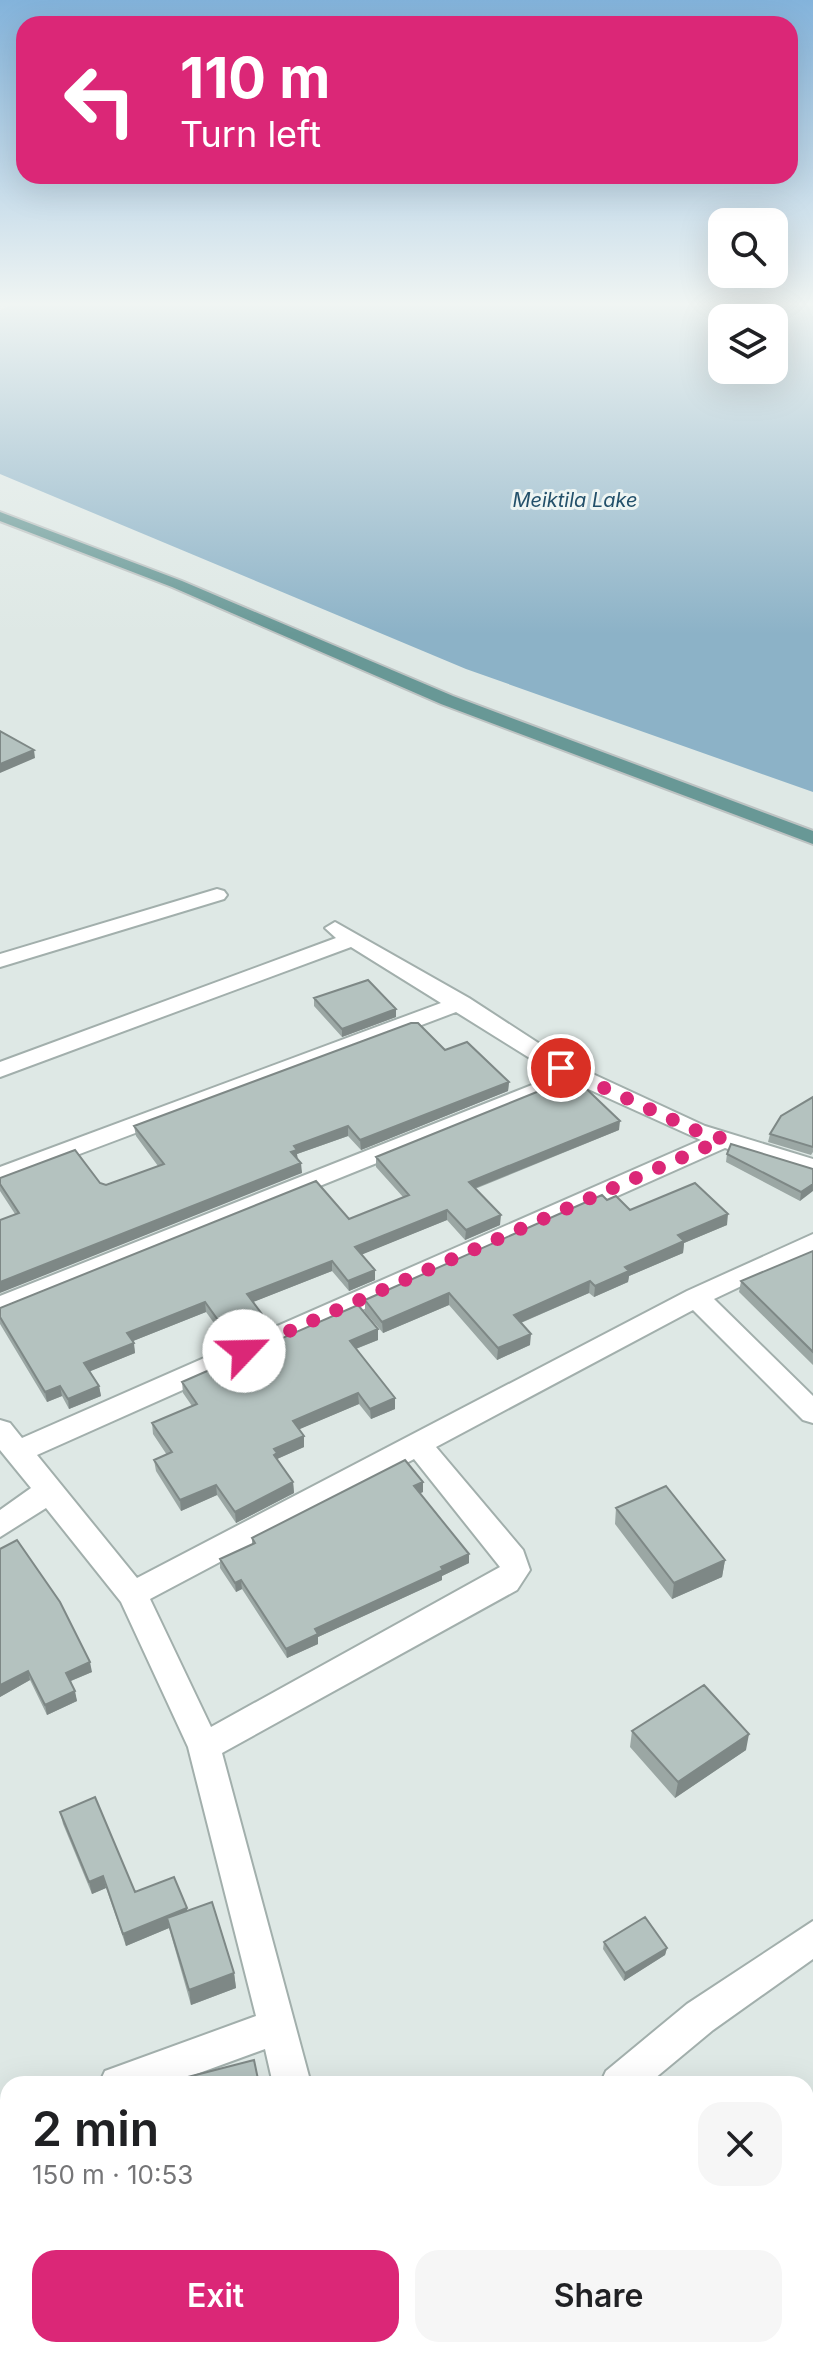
<!DOCTYPE html>
<html lang="en">
<head>
<meta charset="utf-8">
<style>
	:root { --surface:#fff; --page:#f6f6f6; --text:#202124; --muted:#757577; --accent:#db2777 }
	body { margin:0; font-family:Inter,sans-serif; background:var(--page); color:var(--text); height:100vh; display:flex; flex-direction:column; font-size:30px; white-space:nowrap }
	* { box-sizing:border-box; margin:0 }
	p { font-size:26px; color:var(--muted) }
	.icon { flex:none; width:44px; height:44px; fill:none; stroke:currentColor; stroke-width:2; stroke-linecap:round; stroke-linejoin:round }
	.map { position:relative; flex:1; overflow:hidden }
	.side { position:absolute; left:0px; top:2076px; width:814px; height:282px; display:flex; flex-direction:column; background:var(--surface); border-radius:24px 24px 0 0; box-shadow:0 8px 32px #0002 }
	.side>* { flex:none }
	.hud { position:absolute; left:16px; top:16px; width:782px; height:168px; border-radius:24px; box-shadow:0 8px 32px #0002; background:#db2777; color:#fff; overflow:hidden }
	.buttons { position:absolute; left:708px; top:208px; display:grid; gap:16px }
	.buttons a { display:grid; place-items:center; width:80px; height:80px; border-radius:16px; background:var(--surface); box-shadow:0 8px 32px #0002; font-size:40px }
	.pin { position:absolute; display:grid; place-items:center; width:68px; height:68px; color:#fff; margin:-34px; border:4px solid #fff; border-radius:50%; box-shadow:0 2px 8px #0007 }
	.me { position:absolute; width:88px; margin:-44px; rotate:66deg; stroke-linejoin:round; filter:drop-shadow(0 0 6px #0008) }
	.turn { display:flex; align-items:center; gap:28px; height:168px; padding:0 32px; font-size:36px }
	.turn .icon { width:104px; height:104px; stroke-width:2.5 }
	.turn b { display:block; font-size:56px; line-height:68px }
	.round { display:grid; place-items:center; flex:none; width:84px; height:84px; border-radius:24px; background:var(--page) }
	.overview { display:flex; align-items:center; justify-content:space-between; height:136px; padding:0 32px }
	h1 { font-size:48px; font-weight:600; line-height:60px }
	.action { display:flex; gap:16px; margin-top:auto; padding:16px 32px }
	.action a { flex:1; height:92px; border-radius:24px; background:var(--accent); color:#fff; font-size:32px; font-weight:600; line-height:92px; text-align:center }
	.action a+a { background:var(--page); color:var(--text) }
	.map>svg:first-child { display:block }
	.water { fill:#8cb2c7; fill-rule:evenodd }
	.lines { fill:none; stroke-linecap:round; stroke-linejoin:round }
	.minor-casing { stroke:#a2afac; stroke-width:4 }
	.major-casing { stroke:#bcc2c2; stroke-width:4 }
	.minor { fill:#fff; fill-rule:evenodd }
	.major { fill:#689896; fill-rule:evenodd }
	.wall { fill:#9ba7a4 }
	.shaded-wall { fill:#7e8886 }
	.building { fill:#b4c2bf; stroke:#7e8886; stroke-width:2 }
	.route { stroke:#db2777; stroke-width:14; stroke-dasharray:0 25.2 }
	.labels { text-anchor:middle; dominant-baseline:central; stroke-width:6; stroke-linejoin:round; paint-order:stroke }
	.far-water-label { font-size:20px; font-style:italic; fill:#23506a; stroke:#eef5f3 }
</style>
</head>
<body>
<div class="map">
<svg width="813" height="2357" viewBox="0 0 813 2357">
	<rect width="100%" height="100%" fill="#dee8e5"/>
	<path class="water" d="M14 304H813V792L466 669 0 474V310ZM722 318H774V370H722Z"/>
	<g class="lines">
		<defs>
			<path id="minor" d="M217 889 224 891 227 895 224 899 0 967V954Z
				M335 922 469 998 569 1063 705 1126 813 1159V1175L725 1148 37 1455 137 1578 687 1291 813 1234V1252L714 1299 813 1396V1423L803 1420 693 1310 436 1447 523 1550 530 1570 517 1590 222 1753 311 2084H273L265 2049 169 2084H99L105 2071 256 2016 188 1747 121 1602 46 1508 0 1537V1510L31 1488 0 1450V1420L10 1423 22 1438 701 1140 575 1083 0 1315V1296L557 1075 456 1012 0 1184V1167L441 1003 351 947 0 1077V1062L336 938 325 928ZM414 1459 500 1567 211 1727 150 1599Z
				M813 1921V1959L713 2030 648 2084H600L606 2071 687 2004Z
				M8 2105V2143L0 2146V2108Z
				M356 2350H398L401 2357H359Z"/>
			<path id="major" d="M0 512 182 581 453 696 813 831V844L441 704 172 587 0 521Z"/>
		</defs>
		<use href="#minor" class="minor-casing"/>
		<use href="#major" class="major-casing"/>
		<use href="#minor" class="minor"/>
		<use href="#major" class="major"/>
	</g>
	<path class="wall" d="M314 998 396 1009V1017L342 1037 314 1006Z
		M445 1050 509 1082 508 1091 361 1150 348 1136 297 1154 302 1173 15 1214 0 1191V1178L100 1183 106 1185 158 1166 136 1136 134 1126Z
		M813 1097V1152L811 1155 768 1142 770 1134Z
		M619 1130 475 1189 500 1225 465 1240 447 1220 362 1254 375 1280 349 1291 332 1271 253 1302 265 1328 229 1344 206 1312 133 1341 135 1353 90 1371 99 1386 101 1396 69 1409 62 1396 47 1402 0 1324V1308L349 1219 403 1197 376 1167V1157Z
		M727 1154 813 1169 800 1201 726 1162Z
		M607 1200 630 1210 727 1225 684 1243 683 1253 629 1276 628 1282 594 1297 589 1293 521 1323 530 1345 497 1360 449 1305 383 1333 365 1312V1300Z
		M813 1251V1365L739 1292 741 1281Z
		M378 1329V1340L356 1349 395 1398V1409L371 1419 359 1404 299 1429 304 1436V1447L277 1459 293 1482 294 1493 236 1523 217 1495 181 1511 156 1471 154 1460 167 1455 153 1434 152 1423 192 1406 183 1393 182 1382Z
		M423 1482V1492L420 1493 469 1554V1563L442 1576V1580L318 1637V1644L287 1658 242 1589 236 1592 220 1568V1559L252 1544V1538Z
		M616 1508 725 1560 722 1577 672 1599 615 1524Z
		M0 1549 92 1672 71 1681 77 1701 47 1715 30 1680 0 1697Z
		M632 1731 746 1750 675 1798 630 1747Z
		M60 1812 135 1892 187 1911 234 1973 236 1988 191 2005 169 1928 126 1946 106 1888 92 1894 63 1824Z
		M604 1942 667 1948 665 1955 624 1981 603 1949Z
		M446 2350H582L572 2357H450Z"/>
	<path class="shaded-wall" d="M34 750 35 758 0 773V764Z
		M396 1009V1017L342 1037V1029Z
		M509 1082 508 1091 361 1150 360 1140Z
		M620 1121 619 1130 468 1191 469 1182Z
		M348 1126V1136L297 1154V1159L291 1152 294 1146Z
		M301 1163 302 1173 0 1293V1282Z
		M813 1184V1191L800 1201 801 1192Z
		M447 1210V1220L356 1257 355 1247Z
		M728 1214 727 1225 684 1243 683 1253 629 1276 628 1282 594 1297 595 1286 678 1235Z
		M501 1215 500 1225 465 1240 466 1230Z
		M332 1261V1271L248 1304 247 1294Z
		M375 1270V1280L349 1291 348 1281Z
		M590 1281 589 1293 513 1326 514 1315Z
		M449 1293V1305L383 1333 382 1322Z
		M205 1302 206 1312 128 1343 127 1333Z
		M265 1318V1328L229 1344 228 1334Z
		M378 1329V1340L350 1351V1341Z
		M531 1334 530 1345 497 1360 498 1348Z
		M134 1343 135 1353 86 1373 84 1363Z
		M60 1386 62 1396 47 1402 45 1392Z
		M99 1386 101 1396 69 1409 68 1399Z
		M358 1393 359 1404 293 1432V1421Z
		M395 1398V1409L371 1419 370 1409Z
		M304 1436V1447L277 1459 275 1465 274 1449Z
		M293 1482 294 1493 236 1523 235 1512Z
		M423 1482V1492L414 1496V1486Z
		M216 1485 217 1495 181 1511 180 1500Z
		M469 1554V1563L442 1576V1580L318 1637V1644L287 1658 286 1649 315 1629Z
		M725 1560 722 1577 672 1599 674 1583Z
		M241 1580 242 1589 236 1592 235 1583Z
		M90 1662 92 1672 68 1682 66 1673Z
		M28 1671 30 1680 0 1697V1685Z
		M75 1691 77 1701 47 1715 45 1705Z
		M749 1734 746 1750 675 1798 678 1782Z
		M103 1876 106 1888 92 1894 89 1882Z
		M187 1908 188 1920 167 1918 169 1928 126 1946 123 1934Z
		M667 1948 665 1955 624 1981 625 1973Z
		M234 1973 236 1988 191 2005 189 1990Z
		M566 2350H582L572 2357H556Z"/>
	<path class="building" d="M0 731 34 750 0 764Z
		M368 980 396 1009 342 1029 314 998Z
		M411 1023H418L445 1050 467 1042 509 1082 360 1140 348 1126 294 1146 297 1150 291 1152 301 1163 0 1282V1220L19 1213 0 1184V1178L75 1150 100 1183 106 1185 164 1164 134 1126Z
		M574 1077 620 1121 469 1182 501 1215 466 1230 447 1210 355 1247 375 1270 348 1281 332 1261 247 1294 265 1318 228 1334 205 1302 127 1333 134 1343 84 1363 99 1386 68 1399 60 1386 45 1392 0 1317V1308L316 1181 349 1219 409 1195 376 1157Z
		M813 1097V1147L770 1134 781 1116Z
		M731 1144 813 1169V1184L801 1192 727 1154Z
		M695 1183 728 1214 678 1235 684 1241 625 1267 629 1271 595 1286 590 1281 514 1315 531 1334 498 1348 449 1293 382 1322 365 1300 602 1195 607 1200 616 1196 630 1210Z
		M813 1251V1352L741 1281Z
		M358 1305 378 1329 350 1341 395 1398 370 1409 358 1393 293 1421 304 1436 274 1449 277 1453 274 1455 293 1482 235 1512 216 1485 180 1500 154 1460 172 1452 152 1423 197 1404 182 1382Z
		M405 1460 423 1482 414 1486 469 1554 441 1567 443 1570 315 1629 318 1634 286 1649 241 1580 235 1583 220 1559 255 1543 252 1538Z
		M666 1486 725 1560 674 1583 616 1508Z
		M17 1540 60 1602 90 1662 66 1673 75 1691 45 1705 28 1671 0 1685V1549Z
		M704 1685 749 1734 678 1782 632 1731Z
		M95 1797 135 1892 174 1877 187 1908 123 1934 103 1876 89 1882 60 1812Z
		M212 1902 234 1973 189 1990 167 1918Z
		M645 1917 667 1948 625 1973 604 1942Z
		M254 2060 259 2084H186L184 2078Z
		M453 2350H566L556 2357H457Z"/>
	<linearGradient id="sky" x2="0" y2="1"><stop stop-color="#83b3db"/><stop offset="0.48" stop-color="#f0f5f3"/><stop offset="1" stop-color="#f0f5f3" stop-opacity="0"/></linearGradient>
	<rect width="813" height="634" fill="url(#sky)"/>
	<g class="lines">
		<path class="route" d="M244 1351 724 1139 697 1131 561 1068"/>
	</g>
	<g class="labels">
		<g class="far-water-label">
			<text x="575" y="500">Meiktila Lake</text>
		</g>
	</g>
</svg>
<div class="buttons">
<a><svg class="icon" aria-label="search" viewBox="0 0 24 24"><circle cx="10" cy="10" r="6"/><path d="M15 15l6 6"/></svg></a>
<a><svg class="icon" aria-label="layers" viewBox="0 0 24 24"><path d="M12 4l9 5-9 5-9-5zM3 14l9 5 9-5"/></svg></a>
</div>
<div class="pin" style="left:561px;top:1068px;background:#d93025"><svg class="icon" aria-label="arrive" viewBox="0 0 24 24"><path d="M6 21V4h12l-3 4 3 4H6"/></svg></div>
<svg class="me" style="left:244px;top:1351px" viewBox="-20 -20 40 40"><circle r="19" fill="#fff"/><path d="M0-13L10 11 0 6-10 11z" fill="#db2777"/></svg>
<div class="hud">
<div class="turn"><svg class="icon" aria-label="left" viewBox="0 0 24 24"><path d="M17 20v-9H6M10 6l-5 5 5 5"/></svg><div><b>110 m</b>Turn left</div></div>
</div>
<section class="side">
<div class="overview"><div><h1>2 min</h1><p>150 m · 10:53</p></div><a class="round"><svg class="icon" aria-label="close" viewBox="0 0 24 24"><path d="M6 6l12 12M18 6L6 18"/></svg></a></div>
<div class="action"><a>Exit</a><a>Share</a></div>
</section>
</div>
</body>
</html>
